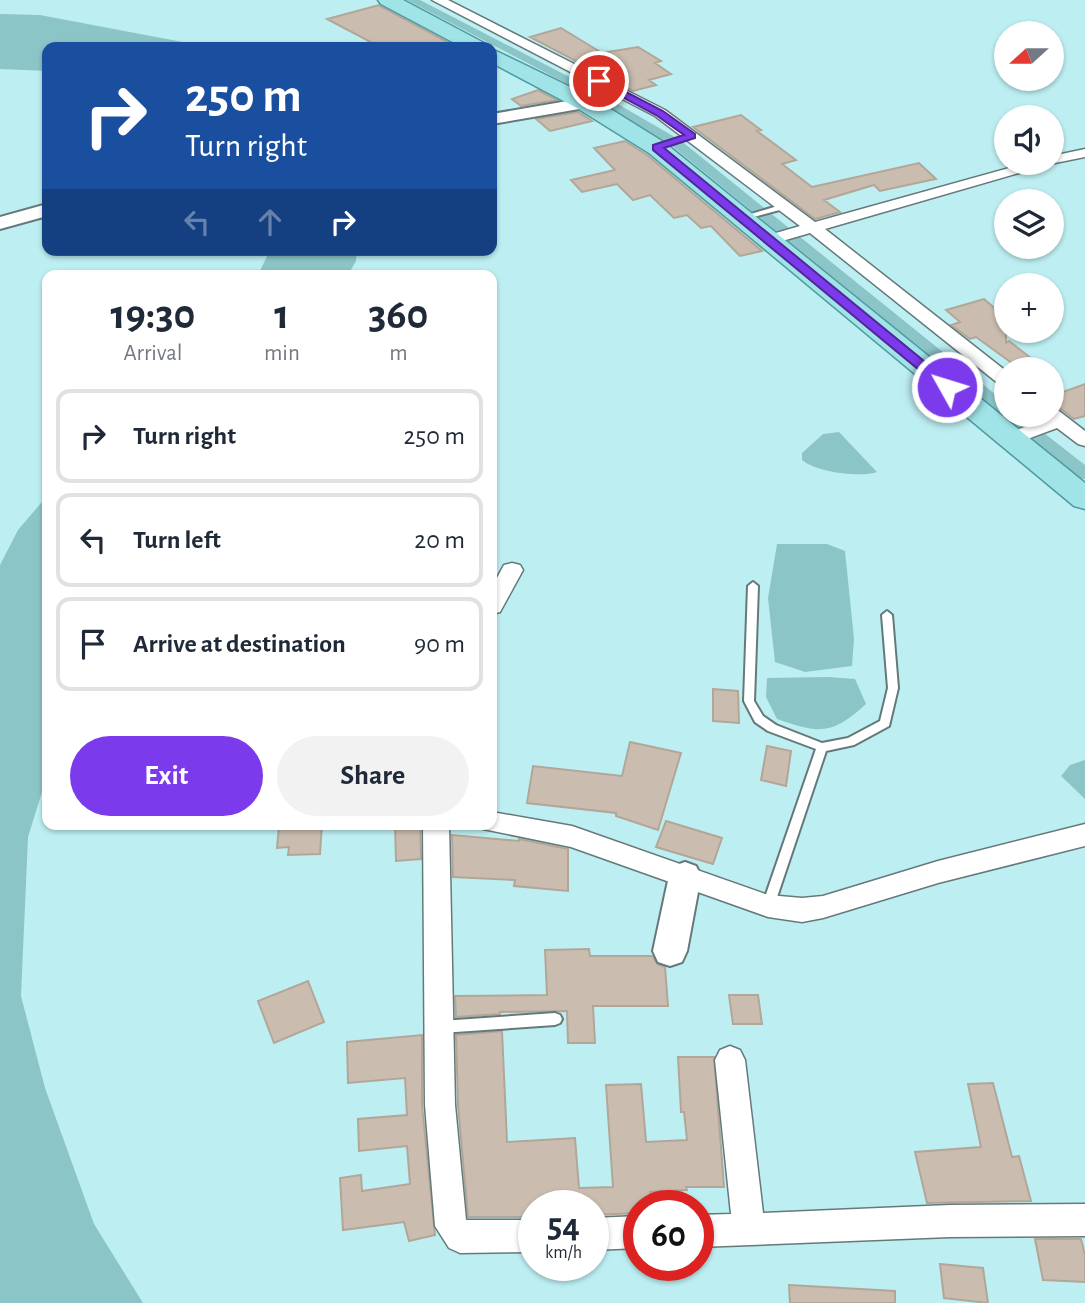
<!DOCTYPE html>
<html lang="en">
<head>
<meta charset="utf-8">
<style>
	:root { --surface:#fff; --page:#f2f2f3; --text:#1f2937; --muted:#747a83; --line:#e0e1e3; --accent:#7c3aed }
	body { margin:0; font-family:"Alegreya Sans",sans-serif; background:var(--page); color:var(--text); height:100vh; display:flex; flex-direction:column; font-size:26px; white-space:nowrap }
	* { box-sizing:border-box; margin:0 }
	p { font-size:23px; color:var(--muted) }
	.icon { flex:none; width:38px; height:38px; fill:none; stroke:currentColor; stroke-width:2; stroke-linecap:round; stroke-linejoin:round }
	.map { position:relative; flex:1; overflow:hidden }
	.details { position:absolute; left:42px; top:270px; width:455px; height:560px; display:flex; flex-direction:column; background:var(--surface); border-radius:14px; box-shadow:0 2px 5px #0004 }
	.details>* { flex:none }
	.top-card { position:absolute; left:42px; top:42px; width:455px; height:214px; border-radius:14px; box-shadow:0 2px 5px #0004; background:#1a4fa0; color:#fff; overflow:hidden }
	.needle { width:46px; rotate:249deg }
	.fabs { position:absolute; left:994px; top:21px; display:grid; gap:14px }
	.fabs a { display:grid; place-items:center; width:70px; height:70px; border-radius:50%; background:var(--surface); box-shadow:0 2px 5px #0004; font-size:35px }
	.speed { position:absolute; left:518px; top:1190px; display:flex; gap:14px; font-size:35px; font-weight:700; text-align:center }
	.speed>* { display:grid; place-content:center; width:91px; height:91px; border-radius:50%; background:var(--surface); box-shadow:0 2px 5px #0004; line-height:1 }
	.speed small { font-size:18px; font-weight:400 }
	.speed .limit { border:10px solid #d22; background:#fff; color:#111 }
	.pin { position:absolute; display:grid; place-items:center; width:60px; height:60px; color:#fff; margin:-30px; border:4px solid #fff; border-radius:50%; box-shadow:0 2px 7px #0007 }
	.me { position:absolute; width:77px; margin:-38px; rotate:309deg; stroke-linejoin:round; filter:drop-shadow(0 0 5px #0008) }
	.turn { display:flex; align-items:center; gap:24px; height:147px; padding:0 28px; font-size:32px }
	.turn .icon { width:91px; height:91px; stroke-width:2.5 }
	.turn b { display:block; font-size:49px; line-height:60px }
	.lanes { display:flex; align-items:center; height:66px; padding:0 28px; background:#0003; justify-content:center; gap:35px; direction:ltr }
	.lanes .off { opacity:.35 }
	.eta { display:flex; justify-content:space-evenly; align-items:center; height:119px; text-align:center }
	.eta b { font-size:42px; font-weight:600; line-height:49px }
	.cta { display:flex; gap:14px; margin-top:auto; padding:14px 28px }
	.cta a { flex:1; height:80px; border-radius:42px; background:var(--accent); color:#fff; font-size:28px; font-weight:600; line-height:80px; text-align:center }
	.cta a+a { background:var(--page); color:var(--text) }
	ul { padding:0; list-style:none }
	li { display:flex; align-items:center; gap:21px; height:94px; margin:0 14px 10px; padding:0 14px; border:4px solid var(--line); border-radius:14px }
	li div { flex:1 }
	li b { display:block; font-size:26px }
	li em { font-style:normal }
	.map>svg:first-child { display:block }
	.green { fill:#bdeff2; fill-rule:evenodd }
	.water { fill:#8cc5c8 }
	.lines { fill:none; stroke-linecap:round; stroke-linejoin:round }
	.canal { fill:#8cc5c8; fill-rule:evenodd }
	.building { fill:#cabdaf; stroke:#b2a699; stroke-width:2 }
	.service-casing { stroke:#65797a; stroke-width:4 }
	.minor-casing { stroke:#65797a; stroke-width:3 }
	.tertiary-casing { stroke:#65797a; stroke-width:4 }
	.primary-casing { stroke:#4e9ba0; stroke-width:3 }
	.service { fill:#fff; fill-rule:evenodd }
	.minor { fill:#fff; fill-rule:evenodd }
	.tertiary { fill:#fff; fill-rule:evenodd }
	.primary { fill:#a0e4e8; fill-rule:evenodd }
	.route { fill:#7c3aed; stroke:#51269a; stroke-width:2 }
</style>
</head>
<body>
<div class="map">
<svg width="1085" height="1303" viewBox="0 0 1085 1303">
	<rect width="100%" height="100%" fill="#e7fdfe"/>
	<path class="green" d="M0 0H1085V1303H0ZM1006 33H1052V79H1006ZM47 47H492V250H47ZM1006 117H1052V163H1006ZM1006 201H1052V247H1006ZM47 275H492V824H47ZM1006 285H1052V331H1006ZM1006 369H1052V415H1006ZM534 1206H593V1265H534ZM639 1206H698V1265H639Z"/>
	<path class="water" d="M0 14 40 15 209 47H47V71L0 69Z
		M270 250H357L356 261 348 275H258Z
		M839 432 877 472C860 478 816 472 802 460V453L823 434Z
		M47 496V776L28 837 21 996 45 1088 94 1224 143 1303H0V565L18 530Z
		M777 544H827L845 551 854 639 852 666 805 672 775 662 768 598Z
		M828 677 855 679 866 704C832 735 820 734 777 719L766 697 767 678Z
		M1085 760V799L1061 776 1070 765Z"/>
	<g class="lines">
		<path class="canal" d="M407 0H420L583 84 680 140 1006 403V415H1021L1085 465V479L1079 478 672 146 575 88Z"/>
	</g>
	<path class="building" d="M379 5 380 6 457 47H380L327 19Z
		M561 28 602 53 638 47 661 61 655 63 671 74 649 80 656 85 633 91 530 37Z
		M538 90 557 100 521 106 512 99Z
		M578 112 592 121 550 131 536 119Z
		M741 115 761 130 757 131 796 160 782 164 812 187 919 163 936 179 880 191 874 185 824 200 840 212 815 219 693 127Z
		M625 141 647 155 762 251 740 256 711 226 701 228 687 215 674 218 650 195 633 200 617 184 582 192 571 180 615 170 594 148Z
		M984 299 1006 318V343L1009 341 1045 369H1020L976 337 970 339 951 325 960 322 946 310Z
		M1085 384V416L1074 419 1061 409 1052 407V396Z
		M713 689 738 691 739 723 713 721Z
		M630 742 681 753 658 830 616 816V813L527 803 533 766 622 776Z
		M767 746 791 751 786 786 761 780Z
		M666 821 722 838 713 864 656 847Z
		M322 824 320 854 288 855 289 847 277 848 279 826Z
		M395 824H420L421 859 396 861Z
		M452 835 519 841V839L568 849V891L514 886 515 880 453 877Z
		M589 949 590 956H653L657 964 665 967 668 1006H593L595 1043H568L567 1011 500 1012V1014L456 1017 455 996 547 995 545 950Z
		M308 981 324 1022 274 1043 258 1001Z
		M729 995H758L762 1024H733Z
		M502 1031 507 1142 575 1138 579 1188 613 1187 606 1085 641 1084 646 1142 687 1140 684 1112H681L678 1057H714L724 1187H686L687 1190 650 1192 651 1206H639V1213L593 1215V1206H531L532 1217H468L458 1105 456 1035Z
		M422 1035V1105L435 1235 409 1241 404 1222 343 1230 340 1178 361 1175 362 1191 410 1184 407 1146 359 1151 358 1119 407 1115 405 1078 348 1083 347 1042Z
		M993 1083 1012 1157 1019 1156 1031 1201 927 1203 915 1152 981 1147 968 1084Z
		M1035 1239H1081L1085 1255V1282L1043 1280Z
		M940 1264 983 1268 988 1303 944 1298Z
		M789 1285 895 1291V1303H790Z"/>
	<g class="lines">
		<defs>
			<path id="service" d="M784 204 788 206 787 208 742 220 738 218Z
				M753 582 758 586 754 701 763 716 776 725 822 743 848 738 880 721 888 688 882 615 887 611 892 615 898 688 889 726 854 745 826 751 774 906 772 910 768 911 764 910 762 906 816 749 768 731 755 722 744 701 748 586Z
				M555 1013 560 1015 562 1019 560 1023 555 1025 441 1033 436 1031 434 1027 436 1023 441 1021Z"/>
			<path id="minor" d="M432 0H448L665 110 815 222 1027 163H1052V156L1085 149V157L1050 164 825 229 1006 371V385L999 384 810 233 768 245 762 243 760 240 762 237 800 226 655 116Z
				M1052 409 1059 411 1085 431V446L1078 444 1057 428 1011 445 1004 443 1001 439 1004 435 1045 419 1043 415H1052Z
				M512 563 520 565 523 570 500 612 492 614V587L504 565Z
				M492 812 572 826 768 895 802 898 823 896 938 861 1085 824V846L938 883 823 918 802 922 768 917 571 847 483 829 480 824H492Z
				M423 824H449L455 1105 466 1220H534V1252L460 1253 449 1248 435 1226 425 1105Z
				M730 1046 740 1050 745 1060 763 1213 950 1205 1085 1204V1236L950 1237 698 1247V1215L731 1214 715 1060 720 1050Z
				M639 1216V1248L593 1250V1218Z"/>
			<path id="tertiary" d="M585 98 594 103 591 107 492 124V114Z
				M47 204V216L0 229V217Z
				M685 862 696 866 701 876 687 951 682 962 670 966 658 962 653 951 669 876 674 866Z"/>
			<path id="primary" d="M378 0H403L484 43 487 47H462L381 4Z
				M492 49 593 98 665 143 1085 483V509L1074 506 649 153 577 108 492 63Z"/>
		</defs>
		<use href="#service" class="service-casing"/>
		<use href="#minor" class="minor-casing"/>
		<use href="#tertiary" class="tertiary-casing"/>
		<use href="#primary" class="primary-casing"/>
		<use href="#service" class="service"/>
		<use href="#minor" class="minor"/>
		<use href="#tertiary" class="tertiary"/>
		<use href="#primary" class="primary"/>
	</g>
	<path class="route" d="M599 78 663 111 695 134V138L664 148 952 384V389H942L653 150V145L684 135 656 115 596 83V79Z"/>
</svg>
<div class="fabs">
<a><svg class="needle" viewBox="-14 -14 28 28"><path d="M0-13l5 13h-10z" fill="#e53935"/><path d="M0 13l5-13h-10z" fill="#747a83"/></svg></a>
<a><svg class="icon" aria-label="sound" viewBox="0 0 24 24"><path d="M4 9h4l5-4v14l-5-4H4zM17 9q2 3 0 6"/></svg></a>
<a><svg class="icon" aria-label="layers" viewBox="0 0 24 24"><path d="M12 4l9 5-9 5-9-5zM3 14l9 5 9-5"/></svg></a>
<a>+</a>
<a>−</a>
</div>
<div class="speed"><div>54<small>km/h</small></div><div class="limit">60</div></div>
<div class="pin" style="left:599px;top:81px;background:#d93025"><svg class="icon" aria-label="arrive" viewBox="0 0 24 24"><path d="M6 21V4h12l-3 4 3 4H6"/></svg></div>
<svg class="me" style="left:947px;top:387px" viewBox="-20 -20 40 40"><circle r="17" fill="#7c3aed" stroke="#fff" stroke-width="3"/><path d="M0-11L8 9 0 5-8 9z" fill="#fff"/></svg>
<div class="top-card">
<div class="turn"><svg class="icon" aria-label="right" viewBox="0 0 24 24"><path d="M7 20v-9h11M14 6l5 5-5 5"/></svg><div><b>250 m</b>Turn right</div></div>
<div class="lanes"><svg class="icon off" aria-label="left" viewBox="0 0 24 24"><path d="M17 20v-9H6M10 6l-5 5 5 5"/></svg><svg class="icon off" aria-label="ahead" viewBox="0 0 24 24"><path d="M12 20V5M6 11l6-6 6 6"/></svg><svg class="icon" aria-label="right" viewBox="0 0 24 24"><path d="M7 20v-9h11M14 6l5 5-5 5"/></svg></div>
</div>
<section class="details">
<div class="eta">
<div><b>19:30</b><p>Arrival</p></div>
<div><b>1</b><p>min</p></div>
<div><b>360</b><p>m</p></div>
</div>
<ul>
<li><svg class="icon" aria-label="right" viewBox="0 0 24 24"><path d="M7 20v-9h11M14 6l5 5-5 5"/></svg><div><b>Turn right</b></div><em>250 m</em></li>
<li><svg class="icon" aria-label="left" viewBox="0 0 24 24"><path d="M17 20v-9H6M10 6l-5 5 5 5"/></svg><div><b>Turn left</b></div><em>20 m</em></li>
<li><svg class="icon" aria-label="arrive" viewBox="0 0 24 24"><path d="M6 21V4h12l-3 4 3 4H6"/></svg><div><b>Arrive at destination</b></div><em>90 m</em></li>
</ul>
<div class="cta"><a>Exit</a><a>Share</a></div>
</section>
</div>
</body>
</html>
